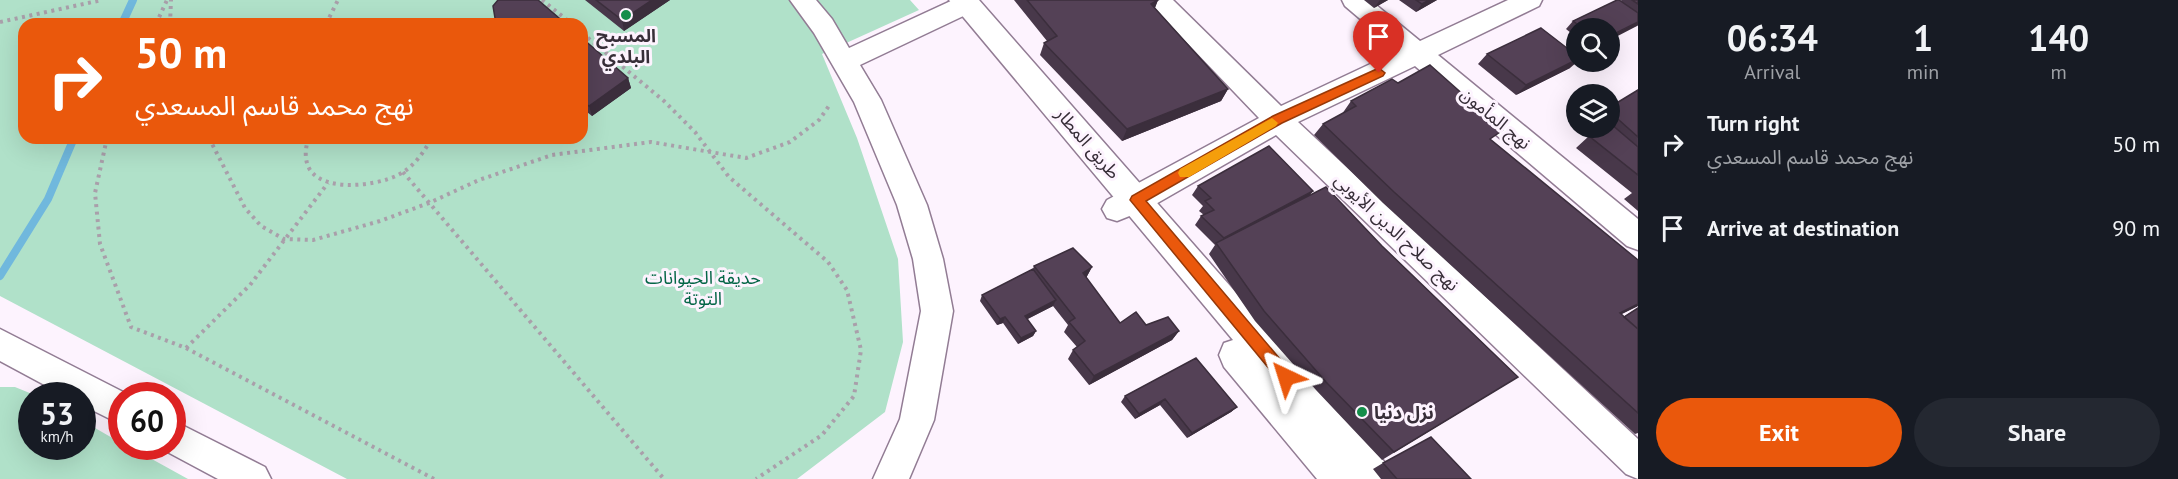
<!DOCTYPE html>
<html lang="en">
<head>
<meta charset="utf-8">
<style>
	:root { --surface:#171b24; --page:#242831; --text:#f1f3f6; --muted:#9ea1a6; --accent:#ea580c }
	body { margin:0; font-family:"PT Sans","Noto Sans Arabic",sans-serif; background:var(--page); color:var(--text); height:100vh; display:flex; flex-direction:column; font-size:22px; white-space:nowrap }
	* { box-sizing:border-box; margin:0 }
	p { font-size:20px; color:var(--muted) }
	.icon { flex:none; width:33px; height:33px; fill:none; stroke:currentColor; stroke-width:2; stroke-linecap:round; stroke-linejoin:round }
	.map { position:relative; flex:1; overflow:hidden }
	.sheet { display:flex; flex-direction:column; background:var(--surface); width:540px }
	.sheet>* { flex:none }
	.banner { position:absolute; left:18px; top:18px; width:570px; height:126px; border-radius:18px; box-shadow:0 6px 24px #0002; background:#ea580c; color:#fff; overflow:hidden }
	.controls { position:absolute; left:1566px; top:18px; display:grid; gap:12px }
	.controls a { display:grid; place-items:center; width:54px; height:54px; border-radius:50%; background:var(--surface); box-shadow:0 6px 24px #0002; font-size:30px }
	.speed { position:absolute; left:18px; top:382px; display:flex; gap:12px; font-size:30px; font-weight:700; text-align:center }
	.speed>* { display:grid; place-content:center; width:78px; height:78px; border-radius:50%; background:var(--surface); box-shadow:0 6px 24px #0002; line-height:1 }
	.speed small { font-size:15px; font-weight:400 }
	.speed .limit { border:9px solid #d22; background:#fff; color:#111 }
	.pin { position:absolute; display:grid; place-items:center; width:51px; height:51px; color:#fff; margin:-62px -26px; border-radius:50% 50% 50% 0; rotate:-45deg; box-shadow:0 0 6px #0007 }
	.pin .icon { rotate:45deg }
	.me { position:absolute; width:66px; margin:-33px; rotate:319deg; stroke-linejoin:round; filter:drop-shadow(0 0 4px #0008) }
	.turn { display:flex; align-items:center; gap:21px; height:126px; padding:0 18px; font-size:27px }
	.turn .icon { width:78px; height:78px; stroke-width:2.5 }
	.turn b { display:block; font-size:42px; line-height:51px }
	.eta { display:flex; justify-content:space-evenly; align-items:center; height:102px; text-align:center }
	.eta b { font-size:36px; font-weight:600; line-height:42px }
	.button { display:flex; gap:12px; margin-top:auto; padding:12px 18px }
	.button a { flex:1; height:69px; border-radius:36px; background:var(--accent); color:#fff; font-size:24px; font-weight:600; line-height:69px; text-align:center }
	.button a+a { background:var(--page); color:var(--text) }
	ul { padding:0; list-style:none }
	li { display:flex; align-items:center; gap:18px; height:84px; padding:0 18px }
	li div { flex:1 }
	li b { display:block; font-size:22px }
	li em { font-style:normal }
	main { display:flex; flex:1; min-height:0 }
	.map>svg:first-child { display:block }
	.green { fill:#b0e1c9; fill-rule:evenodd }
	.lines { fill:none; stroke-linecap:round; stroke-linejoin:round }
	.stream { stroke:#70b8dd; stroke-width:8 }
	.minor-casing { stroke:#927c94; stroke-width:3 }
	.major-casing { stroke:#927c94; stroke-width:3 }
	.path { stroke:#a99faa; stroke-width:4; stroke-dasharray:3 4.5; stroke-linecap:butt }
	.minor { fill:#fff; fill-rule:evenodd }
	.major { fill:#fff; fill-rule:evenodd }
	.wall { fill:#48384a }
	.shaded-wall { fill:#3b2e3c }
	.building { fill:#544156; stroke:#3b2e3c; stroke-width:1.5 }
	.route { fill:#ea580c; stroke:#983908; stroke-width:1.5 }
	.slow { fill:#f59e0b }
	.poi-dot { fill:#148e4a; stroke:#fdf3fe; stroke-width:2 }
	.labels { text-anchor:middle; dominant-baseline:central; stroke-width:6; stroke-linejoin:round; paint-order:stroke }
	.poi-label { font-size:18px; font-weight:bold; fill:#372e38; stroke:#fdf3fe }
	.street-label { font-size:18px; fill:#372e38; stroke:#fdf3fe }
	.park-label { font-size:18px; fill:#056647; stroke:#fdf3fe }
</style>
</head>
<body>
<main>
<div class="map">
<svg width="1638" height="479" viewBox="0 0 1638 479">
	<rect width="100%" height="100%" fill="#fdf3fe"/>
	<path class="green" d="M0 0H910L919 10 822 54 857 138 898 259 903 342 885 412 797 479H347L0 296ZM24 24H582V138H24Z
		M0 387H15L37 396H32V447H82L83 421 121 443 122 447H130L188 479H0Z"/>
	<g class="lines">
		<path class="stream" d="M122 24 133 0
			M0 276 48 199 74 138"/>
		<defs>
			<path id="minor" d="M790 0H816L832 19 849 48 953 0H977L980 4 976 10 860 65 881 100 927 205 943 259 953 311 934 420 909 479H873L900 419 921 311 913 259 897 205 854 102 814 33Z
				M1146 0H1173L1281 106 1398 51 1345 6 1342 0H1370L1420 41 1508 0H1542L1539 6 1438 55 1638 219V250L1627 246 1415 66 1298 122 1638 439V479L1626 474 1276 135 1147 209 1117 221 1107 218 1102 209 1107 200 1259 118Z
				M0 329 131 396H122V425L82 405V396H65L0 361Z
				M172 420 265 467 271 479H218L160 448 172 447Z"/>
			<path id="major" d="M949 0H979L1388 466 1393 479H1317L1224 367 1219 355 1224 343 1233 340Z"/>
		</defs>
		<use href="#minor" class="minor-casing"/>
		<use href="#major" class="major-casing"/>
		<path class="path" d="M542 0 572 24
			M0 22 102 0
			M156 24 167 0
			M170 24 171 0
			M326 24 338 0
			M582 33 664 101 695 132 729 177 828 262 847 290 861 350 854 396 822 435 756 479
			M107 138 95 193 100 244 131 327 186 348 434 479
			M209 138 245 208 261 226 284 239 313 240 380 221 429 203 479 180 552 155 651 142 746 158 790 142 819 120 831 103
			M308 138C307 144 305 151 306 157 308 195 375 187 398 175 414 167 423 153 432 138
			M403 172 664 479
			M186 348 250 285 328 183"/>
		<use href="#minor" class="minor"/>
		<use href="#major" class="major"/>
	</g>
	<path class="wall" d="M585 0H670L624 31Z
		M1014 0H1158L1155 8 1228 89 1221 101 1122 141 1040 55 1044 43 1047 41Z
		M1364 0H1388L1374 8Z
		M1399 0H1437L1416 12Z
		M1622 0H1638V25L1637 26 1610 28H1576V37L1566 29 1573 21Z
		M582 38 628 78 631 88 592 116 582 108Z
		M1487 54 1570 68 1516 95 1478 64Z
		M1638 90V211L1624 199 1632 193 1576 148 1589 136 1601 129 1599 128H1610V107Z
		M1351 101 1491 141 1638 306 1621 314 1623 317 1638 308V433L1635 434 1383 203 1314 135 1323 124 1342 114Z
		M1198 186 1313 191 1309 196 1382 246 1518 377 1382 460 1316 390 1255 321 1209 254 1215 245 1195 225 1201 216 1204 215 1199 211 1203 206 1192 195Z
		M1034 266 1092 267 1086 278 1120 323 1146 325 1179 331 1172 340 1089 385 1068 359 1073 350 1077 347 1064 332 1068 325 1053 306 1027 319 1036 331 1033 336 1018 344 1003 323 997 325 980 301 982 295 1033 269Z
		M1196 358 1237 407 1231 412 1187 438 1160 405 1135 419 1121 402 1125 396Z
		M1383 463 1471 479H1381L1373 469Z"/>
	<path class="shaded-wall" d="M652 0H670L624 31 622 20Z
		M1158 0 1153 12 1151 4Z
		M1380 0H1388L1374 8Z
		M1429 0H1437L1416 12 1422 4Z
		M1638 22V25L1637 26 1610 40V36Z
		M1576 60 1577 62 1570 68 1516 95 1526 85Z
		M628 78 631 88 592 116 589 106Z
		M1228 89 1221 101 1122 141 1127 129Z
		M1313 191 1305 200 1218 247 1224 238Z
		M1092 267 1086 278 1083 273Z
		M1056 300 1053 306 1022 322 1025 316Z
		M1638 304V306L1604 323 1620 313Z
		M1005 317 1003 323 997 325 1000 319Z
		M1036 331 1033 336 1018 344 1021 338Z
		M1179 331 1172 340 1089 385 1094 376Z
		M1165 399 1160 405 1135 419 1139 414Z
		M1237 407 1231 412 1187 438 1192 433Z"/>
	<path class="building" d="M498 0H538L566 24H496L493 6Z
		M596 0H652L622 20Z
		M1027 0H1158L1151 4 1228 89 1127 129 1044 43 1057 36Z
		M1416 0H1429L1422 4Z
		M1617 0H1619L1638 13V22L1610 36V28H1583L1573 21Z
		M1632 0H1638V4Z
		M1541 28 1576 55V60L1526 85 1487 54Z
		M582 38 628 78 589 106 582 101Z
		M1430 65 1503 130 1490 139 1638 260V304L1620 313 1638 329V413L1394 192 1323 124 1356 106 1351 101 1392 79 1398 83Z
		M1638 90V137L1610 112V107Z
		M1610 124H1611L1638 147V175L1589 136 1604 128H1610Z
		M1269 146 1313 191 1224 238 1201 216 1214 210 1205 201 1211 198 1198 186Z
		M1326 187 1382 246 1518 377 1394 452 1326 382 1264 311 1216 243Z
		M1073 248 1092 267 1083 273 1120 323 1136 312 1146 325 1168 317 1179 331 1094 376 1073 350 1085 341 1069 322 1075 318 1034 266Z
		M1033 269 1056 300 1025 316 1036 331 1021 338 1005 317 1000 319 982 295Z
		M1638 308V329L1624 317Z
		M1196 358 1237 407 1192 433 1165 399 1139 414 1125 396Z
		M1431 437 1471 479H1397L1383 463Z"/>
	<path class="route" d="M1379 68 1385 73 1383 76 1282 123 1146 201 1291 372 1293 377 1291 382 1286 384 1280 382 1130 200 1132 196 1273 116Z"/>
	<path class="slow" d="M1272 118 1278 123 1276 126 1189 177H1180L1178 173 1180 169Z"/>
	<g class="poi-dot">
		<circle cx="626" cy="15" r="6"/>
		<circle cx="1362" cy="412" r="6"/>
	</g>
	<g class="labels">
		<g class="poi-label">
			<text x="626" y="35">المسبح<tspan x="626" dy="21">البلدي</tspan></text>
			<text x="1374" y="412" text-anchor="start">نزل دنيا</text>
		</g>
		<g class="street-label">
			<text transform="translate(1496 118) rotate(40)">نهج المأمون</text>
			<text transform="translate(1088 143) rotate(49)">طريق المطار</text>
			<text transform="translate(1397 232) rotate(43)">نهج صلاح الدين الأيوبي</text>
		</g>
		<g class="park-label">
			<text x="703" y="277">حديقة الحيوانات<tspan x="703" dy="21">التوتة</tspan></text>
		</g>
	</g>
</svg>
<div class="controls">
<a><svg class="icon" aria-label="search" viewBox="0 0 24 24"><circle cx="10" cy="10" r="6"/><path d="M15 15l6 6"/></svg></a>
<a><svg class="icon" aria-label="layers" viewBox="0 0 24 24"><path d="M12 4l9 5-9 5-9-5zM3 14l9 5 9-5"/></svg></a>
</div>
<div class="speed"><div>53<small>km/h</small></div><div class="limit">60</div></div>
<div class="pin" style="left:1379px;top:73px;background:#d93025"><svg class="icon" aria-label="arrive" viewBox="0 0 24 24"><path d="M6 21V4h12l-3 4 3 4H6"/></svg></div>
<svg class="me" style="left:1286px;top:377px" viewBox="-20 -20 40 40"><path d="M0-17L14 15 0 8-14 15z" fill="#ea580c" stroke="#fff" stroke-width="4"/></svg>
<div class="banner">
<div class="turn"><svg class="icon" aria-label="right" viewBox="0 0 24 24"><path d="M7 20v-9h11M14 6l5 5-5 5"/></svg><div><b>50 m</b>نهج محمد قاسم المسعدي</div></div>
</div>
</div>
<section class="sheet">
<div class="eta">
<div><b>06:34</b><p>Arrival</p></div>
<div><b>1</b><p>min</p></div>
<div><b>140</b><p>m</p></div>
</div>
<ul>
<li><svg class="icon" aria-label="right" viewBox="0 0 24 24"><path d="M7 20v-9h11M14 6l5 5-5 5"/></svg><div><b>Turn right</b><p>نهج محمد قاسم المسعدي</p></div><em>50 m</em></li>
<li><svg class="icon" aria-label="arrive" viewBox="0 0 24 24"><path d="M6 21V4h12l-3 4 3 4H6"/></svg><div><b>Arrive at destination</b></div><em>90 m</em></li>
</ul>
<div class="button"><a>Exit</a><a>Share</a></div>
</section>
</main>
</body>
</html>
